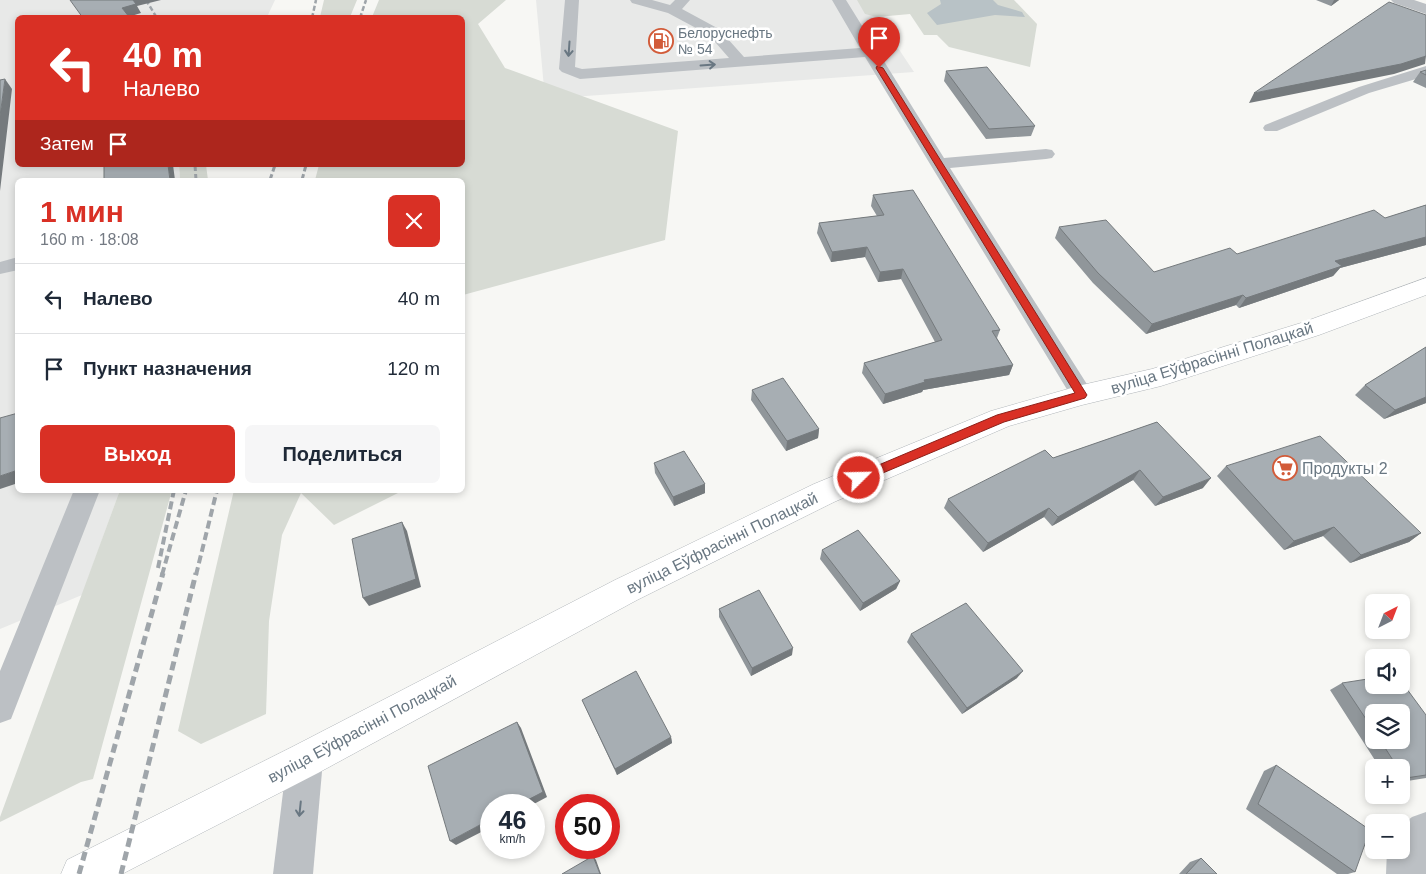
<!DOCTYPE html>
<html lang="ru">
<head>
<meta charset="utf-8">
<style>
	:root { --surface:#fff; --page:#f6f6f7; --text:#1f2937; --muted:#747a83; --line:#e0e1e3; --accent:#d93025 }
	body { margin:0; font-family:Helvetica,sans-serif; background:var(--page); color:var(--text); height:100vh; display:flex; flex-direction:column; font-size:19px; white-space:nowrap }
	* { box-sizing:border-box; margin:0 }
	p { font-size:16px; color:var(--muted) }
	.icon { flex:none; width:28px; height:28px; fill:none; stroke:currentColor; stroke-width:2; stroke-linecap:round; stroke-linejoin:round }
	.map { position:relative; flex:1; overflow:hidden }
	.sheet { position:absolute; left:15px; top:178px; width:450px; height:315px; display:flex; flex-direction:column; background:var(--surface); border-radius:8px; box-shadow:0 2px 8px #0003 }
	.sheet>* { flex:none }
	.banner { position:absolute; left:15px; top:15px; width:450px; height:152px; border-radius:8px; box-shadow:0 2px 8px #0003; background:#d93025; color:#fff; overflow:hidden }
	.needle { width:32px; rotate:42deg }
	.tools { position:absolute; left:1365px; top:594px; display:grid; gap:10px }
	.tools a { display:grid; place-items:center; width:45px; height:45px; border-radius:8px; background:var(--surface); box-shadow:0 2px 8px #0003; font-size:25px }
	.speed { position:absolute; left:480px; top:794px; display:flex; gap:10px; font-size:25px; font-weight:700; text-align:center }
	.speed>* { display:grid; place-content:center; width:65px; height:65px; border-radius:50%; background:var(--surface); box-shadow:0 2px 8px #0003; line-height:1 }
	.speed small { font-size:12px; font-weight:400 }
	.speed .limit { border:8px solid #d22; background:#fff; color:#111 }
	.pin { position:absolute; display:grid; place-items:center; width:42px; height:42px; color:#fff; margin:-51px -21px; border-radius:50% 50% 50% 0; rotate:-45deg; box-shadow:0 0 5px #0007 }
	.pin .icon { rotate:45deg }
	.me { position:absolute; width:55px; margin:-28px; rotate:67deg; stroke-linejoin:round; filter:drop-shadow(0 0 4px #0008) }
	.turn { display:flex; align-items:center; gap:18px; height:105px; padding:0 25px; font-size:22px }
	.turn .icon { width:65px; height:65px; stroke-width:2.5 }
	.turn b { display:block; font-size:35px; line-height:42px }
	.then { display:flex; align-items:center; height:48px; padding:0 25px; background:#0003; gap:10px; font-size:19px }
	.round { display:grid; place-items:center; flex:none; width:52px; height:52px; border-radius:8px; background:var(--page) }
	.overview { display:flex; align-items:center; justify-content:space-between; height:85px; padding:0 25px }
	h1 { font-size:30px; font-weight:600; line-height:38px; color:var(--accent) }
	.action { display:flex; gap:10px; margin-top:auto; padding:10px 25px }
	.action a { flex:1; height:58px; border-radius:8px; background:var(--accent); color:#fff; font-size:20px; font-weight:600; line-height:58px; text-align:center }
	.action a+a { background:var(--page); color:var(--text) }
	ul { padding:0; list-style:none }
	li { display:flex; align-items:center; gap:15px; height:70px; padding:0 25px; border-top:1px solid var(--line) }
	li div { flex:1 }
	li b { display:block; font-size:19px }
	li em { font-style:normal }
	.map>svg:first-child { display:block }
	.built { fill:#e8e9e8 }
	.green { fill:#d7dbd4 }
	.water { fill:#b8c2c6 }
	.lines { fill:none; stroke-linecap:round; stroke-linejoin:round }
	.secondary-casing { stroke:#b1b6ba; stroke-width:1 }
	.service { fill:#bcc0c4; fill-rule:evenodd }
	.minor { fill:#bcc0c4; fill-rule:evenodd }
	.tertiary { fill:#bcc0c4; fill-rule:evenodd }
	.secondary { fill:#fff; fill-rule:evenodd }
	.rail-far3 { stroke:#9fa5aa; stroke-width:2.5; stroke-dasharray:5 2.5; stroke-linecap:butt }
	.rail-far2 { stroke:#9fa5aa; stroke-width:3; stroke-dasharray:6 3; stroke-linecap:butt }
	.rail-far1 { stroke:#9fa5aa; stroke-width:4; stroke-dasharray:8 4; stroke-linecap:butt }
	.rail { stroke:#9fa5aa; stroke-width:5; stroke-dasharray:9 5; stroke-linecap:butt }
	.wall { fill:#90969a; fill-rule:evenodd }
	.shaded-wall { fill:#757a7d }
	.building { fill:#a7aeb3; stroke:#757a7d }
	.oneway { stroke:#697782 }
	.route { fill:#d93025; stroke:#8d1f18 }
	.labels { text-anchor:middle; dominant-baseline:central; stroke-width:5; stroke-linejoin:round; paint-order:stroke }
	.far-poi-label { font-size:14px; fill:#697782; stroke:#fff; text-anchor:start }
	.street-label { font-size:16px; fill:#697782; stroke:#fff }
	.poi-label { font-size:16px; fill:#697782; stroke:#fff; text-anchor:start }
</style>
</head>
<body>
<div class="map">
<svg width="1426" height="874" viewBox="0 0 1426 874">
	<rect width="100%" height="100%" fill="#f7f7f4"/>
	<path class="built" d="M0 0H275L267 17 18 18V165H179L180 180H18V490H120L82 595 0 629Z
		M536 0H866L914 72 545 99Z"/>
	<path class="green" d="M324 0H357L350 17H320Z
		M379 0H506L478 24 505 68 678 131 665 240 463 295 462 180H315L319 165H462V18L372 17Z
		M857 0H1014L1037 24 1030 67 949 47 937 35H924L910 14 877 17 865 14Z
		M179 165H206L208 180H180Z
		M120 490H172L93 779 81 782 0 822V817Z
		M234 490H404L334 525 301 493 282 535 269 621 266 714 201 744 178 731Z"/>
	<path class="water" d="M940 0H993L998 5 1022 12 1025 17 995 15 937 25 927 13 941 4Z"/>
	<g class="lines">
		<defs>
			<path id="secondary" d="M1426 278V295L1319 335 1161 386 1082 405 1009 426 834 502 637 600 318 773 122 874H61L67 860 292 747 615 580 814 484 991 411 1082 385 1152 369 1301 323Z"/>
		</defs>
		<use href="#secondary" class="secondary-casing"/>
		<path class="service" d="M565 0H579L575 67 582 69 729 58 709 35 668 13 632 3 630 0H652L670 5 675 0H690L682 9 719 29 744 57 860 48 832 0H846L944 158 1046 149 1052 150 1055 154 1052 158 1046 159 950 168 1090 389 1093 395 1090 401 1082 404 1074 401 865 57 580 79 562 72 559 69Z
			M1426 66V76L1369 93 1277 131H1265L1263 128 1265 125 1359 87Z
			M18 257V270L0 274V262Z
			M74 490H100L11 719 0 723V671Z"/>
		<path class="minor" d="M1391 0H1414L1426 4V14L1394 3Z
			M1426 812V874H1386L1387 850H1401V826L1412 817Z"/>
		<path class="tertiary" d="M305 742 318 747 323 760 313 874H273L287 760 292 747Z"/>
		<use href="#secondary" class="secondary"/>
		<path class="rail-far3" d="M146 0 157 18
			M312 18 316 0
			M360 18 366 0"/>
		<path class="rail-far2" d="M195 165 196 180
			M270 180 275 165
			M302 180 306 165"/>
		<path class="rail-far1" d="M158 568 174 490
			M162 575 186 490
			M196 575 217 490"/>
		<path class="rail" d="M79 874 163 573
			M121 874 196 573"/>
	</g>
	<path class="wall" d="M1316 0H1339L1331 6Z
		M1426 70V88L1413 82 1420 72Z
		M946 71 1035 126 1031 136 986 139 944 81Z
		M873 195 1000 330 997 338 1013 365 1009 375 923 390 922 392 883 404 862 373 864 363 935 342 901 279 878 282 865 257 831 262 817 233 819 223 877 216 871 206Z
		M1426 205V245L1340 268 1333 276 1239 308 1236 305 1146 334 1093 283 1055 238 1059 227 1154 272 1237 254 1385 218Z
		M1426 347V403L1384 419 1355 395 1365 385Z
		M752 390 819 429 818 438 786 451 751 400Z
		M1157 422 1203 488 1155 506 1133 480 1052 526 1044 517 983 552 944 508 948 499 1053 458Z
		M654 463 705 484V493L674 506 655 473Z
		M1226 466 1421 533 1409 542 1350 563 1323 536 1284 550 1217 476Z
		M822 550 900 581 896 589 860 611 820 559Z
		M719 609 792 655 751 676 719 617Z
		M911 634 1017 678 962 714 907 642Z
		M1342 683 1426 715V778L1401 782V768H1380L1330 690ZM1374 712 1401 740H1374Z
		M582 700 671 737 672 743 617 775Z
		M1276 765 1355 872 1348 874H1337L1246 809 1264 771Z
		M1201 858 1217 874H1179L1190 862Z"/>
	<path class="shaded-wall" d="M132 0H161L137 6 141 13 128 17 122 8Z
		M1334 0H1339L1331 6Z
		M1426 56 1425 64 1394 74 1249 103 1254 93Z
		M5 79 12 89 0 191V116Z
		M168 165H173L175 180H170Z
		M1426 237V245L1340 268 1333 276 1239 308 1246 298 1335 261Z
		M867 247 865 257 831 262 832 252Z
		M903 269 901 279 878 282 880 272Z
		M1243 295 1236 305 1146 334 1152 324Z
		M1013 365 1009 375 923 390 922 392 883 404 885 394 924 380Z
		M1426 397V403L1384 419 1395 410Z
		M819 429 818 438 786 451 787 441Z
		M18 470V483L0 489V476Z
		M1140 470 1133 480 1052 526 1058 517Z
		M1211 478 1203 488 1155 506 1163 497Z
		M705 484V493L674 506 673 497Z
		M1049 508 1044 517 983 552 988 543Z
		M402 522 407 531 421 587 369 606 363 598Z
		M1334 527 1323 536 1284 550 1294 541Z
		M1421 533 1409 542 1350 563 1361 555Z
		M900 581 896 589 860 611 863 603Z
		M793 648 792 655 751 676 752 668Z
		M1023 671 1017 678 962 714 967 708Z
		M517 722 521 728 547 797 532 805H518Z
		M671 737 672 743 617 775 615 769Z
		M491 819V827L456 845 450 841Z
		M593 856 596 860 601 874H600Z"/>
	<path class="building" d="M70 0H133L136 4 122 8 130 18H83Z
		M1389 2 1426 15V56L1401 64 1254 93Z
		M987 67 1035 126 989 129 946 71Z
		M1426 70V75L1420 72Z
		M5 79 0 116V80Z
		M104 165H168L170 180H104Z
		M913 190 1000 330 992 331 1013 365 924 380 925 382 885 394 864 363 942 340 903 269 880 272 867 247 832 252 819 223 884 215 873 195Z
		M1426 205V237L1335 261 1342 266 1246 298 1243 295 1152 324 1098 273 1059 227 1106 220 1154 272 1230 248 1237 254 1374 210 1385 218Z
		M1426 347V397L1395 410 1365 385Z
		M783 378 819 429 787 441 752 390Z
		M18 413V470L0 476V418Z
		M1157 422 1211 478 1163 497 1140 470 1058 517 1049 508 988 543 948 499 1045 450 1053 458Z
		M1320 436 1421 533 1361 555 1334 527 1294 541 1226 466Z
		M684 451 705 484 673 497 654 463Z
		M402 522 416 579 363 598 352 539Z
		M858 530 900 581 863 603 822 550Z
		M759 590 793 648 752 668 719 609Z
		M966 603 1023 671 967 708 911 634Z
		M636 671 671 737 615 769 582 700Z
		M1374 678V685H1401V681L1426 715V775L1406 778 1401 772V768H1398L1380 740H1401V712H1374V731L1342 683Z
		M517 722 543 792 518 805H491V819L450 841 428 766Z
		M1276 765 1370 830 1355 872 1258 804Z
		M593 856 600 874H562Z
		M1201 858 1217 874H1186Z"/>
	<defs><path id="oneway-shaft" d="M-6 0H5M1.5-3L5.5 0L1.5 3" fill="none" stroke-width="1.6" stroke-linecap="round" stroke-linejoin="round" transform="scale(1.25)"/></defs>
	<g class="oneway">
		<use href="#oneway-shaft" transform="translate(569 49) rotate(94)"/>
		<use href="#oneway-shaft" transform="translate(708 65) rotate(-4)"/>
		<use href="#oneway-shaft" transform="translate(300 809) rotate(96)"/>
	</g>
	<path class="route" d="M877 66 883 68 1087 395 1085 398 1004 422 859 483 855 482 853 478 855 475 997 415 1075 393 876 68Z"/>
	<defs>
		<symbol id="fuel-ring" viewBox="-11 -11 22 22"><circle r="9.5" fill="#fff" stroke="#d25b39" stroke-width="1.5"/><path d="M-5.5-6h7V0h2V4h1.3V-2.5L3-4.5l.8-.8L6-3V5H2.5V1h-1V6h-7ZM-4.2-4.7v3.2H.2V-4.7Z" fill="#d25b39"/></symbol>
		<symbol id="supermarket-ring" viewBox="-11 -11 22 22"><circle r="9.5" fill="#fff" stroke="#d25b39" stroke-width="1.5"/><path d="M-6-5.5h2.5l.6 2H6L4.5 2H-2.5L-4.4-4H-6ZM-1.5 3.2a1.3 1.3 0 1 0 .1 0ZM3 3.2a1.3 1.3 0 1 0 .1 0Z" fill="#d25b39"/></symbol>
	</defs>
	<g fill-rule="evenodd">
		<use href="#fuel-ring" x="647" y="27" width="28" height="28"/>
		<use href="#supermarket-ring" x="1271" y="454" width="28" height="28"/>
	</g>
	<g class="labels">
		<g class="far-poi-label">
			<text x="678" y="33">Белоруснефть<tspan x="678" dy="16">№ 54</tspan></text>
		</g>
		<g class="street-label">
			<text transform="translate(1212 358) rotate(-17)">вуліца Еўфрасінні Полацкай</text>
			<text transform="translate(722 543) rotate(-26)">вуліца Еўфрасінні Полацкай</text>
			<text transform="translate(362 729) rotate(-28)">вуліца Еўфрасінні Полацкай</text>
		</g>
		<g class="poi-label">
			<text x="1302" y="468">Продукты 2</text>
		</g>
	</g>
</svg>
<div class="tools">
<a><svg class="needle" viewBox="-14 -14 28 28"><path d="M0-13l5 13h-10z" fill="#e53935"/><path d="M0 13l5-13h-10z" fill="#747a83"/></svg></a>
<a><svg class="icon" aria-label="sound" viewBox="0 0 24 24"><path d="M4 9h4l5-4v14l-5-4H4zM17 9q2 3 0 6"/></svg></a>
<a><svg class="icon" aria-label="layers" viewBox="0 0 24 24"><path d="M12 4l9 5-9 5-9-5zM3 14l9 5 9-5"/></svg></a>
<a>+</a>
<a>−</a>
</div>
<div class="speed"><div>46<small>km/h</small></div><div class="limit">50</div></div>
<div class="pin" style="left:879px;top:68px;background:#d93025"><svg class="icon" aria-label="arrive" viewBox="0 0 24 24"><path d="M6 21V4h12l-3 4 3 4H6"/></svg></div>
<svg class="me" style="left:859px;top:478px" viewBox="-20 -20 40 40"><circle r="17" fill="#d93025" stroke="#fff" stroke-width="3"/><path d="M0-11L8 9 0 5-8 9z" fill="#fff"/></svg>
<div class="banner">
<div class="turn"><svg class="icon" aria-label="left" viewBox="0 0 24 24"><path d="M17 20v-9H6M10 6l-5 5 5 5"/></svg><div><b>40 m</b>Налево</div></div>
<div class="then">Затем<svg class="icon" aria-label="arrive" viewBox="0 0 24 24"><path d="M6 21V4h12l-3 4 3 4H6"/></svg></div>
</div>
<section class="sheet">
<div class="overview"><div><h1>1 мин</h1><p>160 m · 18:08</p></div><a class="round" style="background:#d93025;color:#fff"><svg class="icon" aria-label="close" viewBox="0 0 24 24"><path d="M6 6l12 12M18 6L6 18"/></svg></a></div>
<ul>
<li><svg class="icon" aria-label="left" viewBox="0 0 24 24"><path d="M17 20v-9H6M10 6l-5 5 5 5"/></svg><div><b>Налево</b></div><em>40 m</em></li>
<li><svg class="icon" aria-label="arrive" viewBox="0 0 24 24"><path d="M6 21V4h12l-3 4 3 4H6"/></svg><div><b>Пункт назначения</b></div><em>120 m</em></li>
</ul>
<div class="action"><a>Выход</a><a>Поделиться</a></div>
</section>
</div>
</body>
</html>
